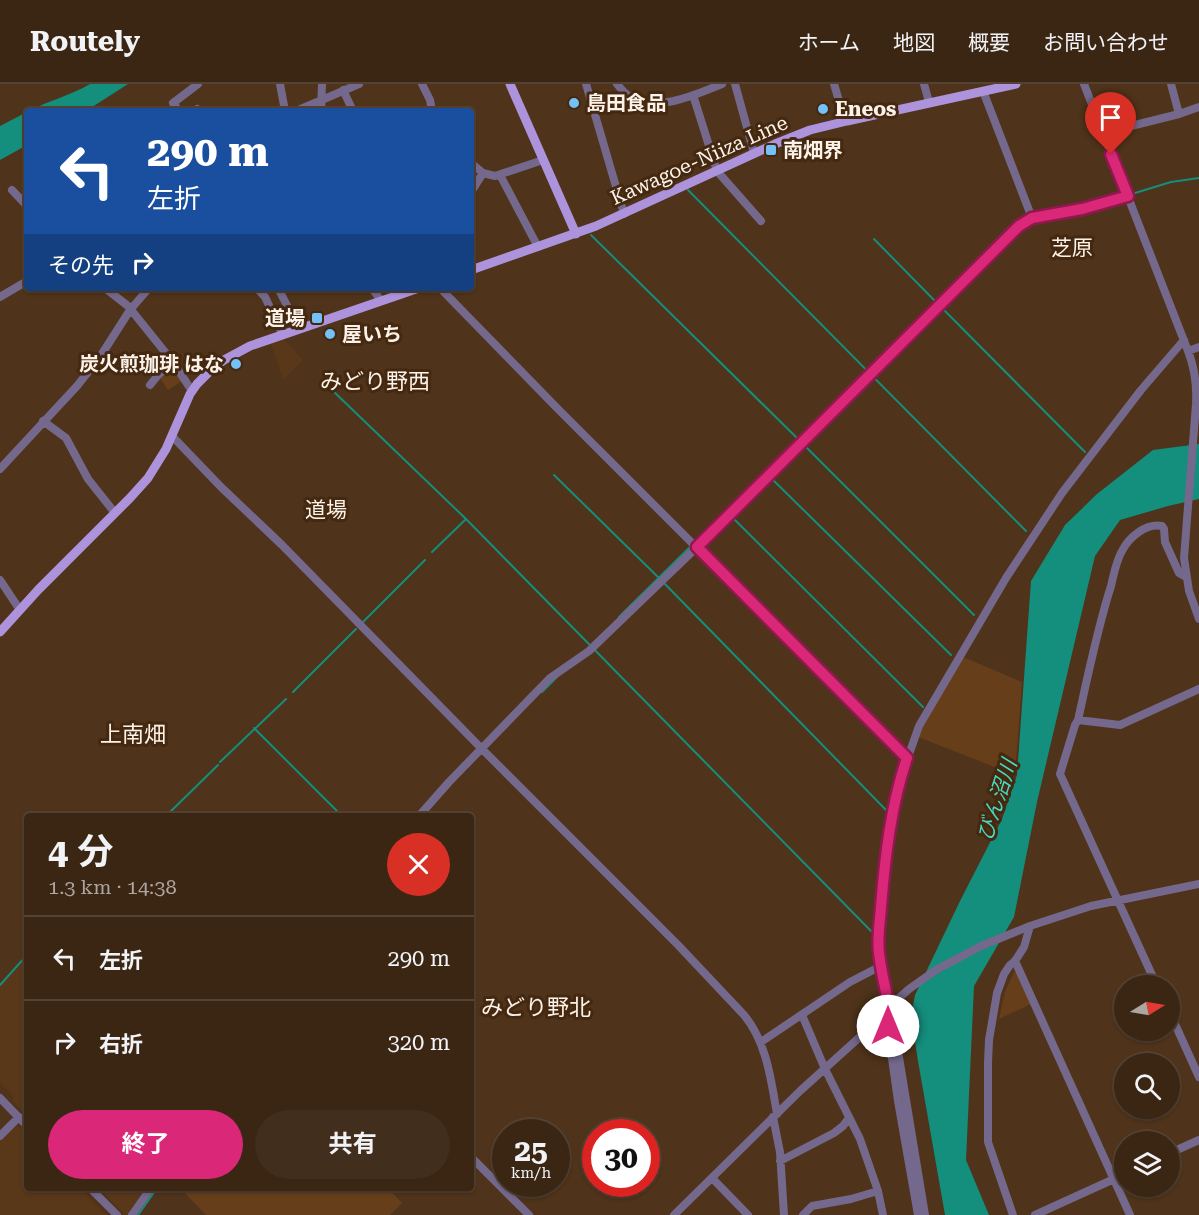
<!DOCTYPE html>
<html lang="ja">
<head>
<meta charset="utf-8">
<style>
	:root { --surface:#3b2614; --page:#422e1d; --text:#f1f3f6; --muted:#aca5a0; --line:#544334; --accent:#db2777 }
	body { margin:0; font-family:"Roboto Serif","Noto Sans JP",serif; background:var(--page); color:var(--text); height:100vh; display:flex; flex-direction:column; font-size:22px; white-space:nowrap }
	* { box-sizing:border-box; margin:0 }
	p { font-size:20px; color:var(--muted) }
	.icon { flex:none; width:33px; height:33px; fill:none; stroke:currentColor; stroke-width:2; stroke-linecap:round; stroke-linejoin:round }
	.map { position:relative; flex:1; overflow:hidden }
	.panel { position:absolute; left:24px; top:729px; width:450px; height:378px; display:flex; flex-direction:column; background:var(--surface); border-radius:6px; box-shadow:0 2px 4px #0004,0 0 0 2px var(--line) }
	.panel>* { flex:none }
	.banner { position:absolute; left:24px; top:24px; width:450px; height:183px; border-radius:6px; box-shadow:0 2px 4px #0004,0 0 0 2px var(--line); background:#1a4fa0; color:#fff; overflow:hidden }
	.needle { width:39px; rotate:79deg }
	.tools { position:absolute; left:1114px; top:891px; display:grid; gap:12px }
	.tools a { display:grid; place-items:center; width:66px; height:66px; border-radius:50%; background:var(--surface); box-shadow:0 2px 4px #0004,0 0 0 2px var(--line); font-size:30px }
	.speed { position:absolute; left:492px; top:1035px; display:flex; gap:12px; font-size:30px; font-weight:700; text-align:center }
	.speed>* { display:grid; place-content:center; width:78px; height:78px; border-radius:50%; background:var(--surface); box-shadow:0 2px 4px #0004,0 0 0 2px var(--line); line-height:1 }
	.speed small { font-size:15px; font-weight:400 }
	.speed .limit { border:9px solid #d22; background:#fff; color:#111 }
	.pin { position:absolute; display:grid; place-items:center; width:51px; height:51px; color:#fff; margin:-62px -26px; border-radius:50% 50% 50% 0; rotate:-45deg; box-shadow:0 0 6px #0007 }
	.pin .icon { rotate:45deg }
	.me { position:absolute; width:66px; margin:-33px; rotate:0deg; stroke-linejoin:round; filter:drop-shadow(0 0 4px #0008) }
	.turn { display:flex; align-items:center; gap:21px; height:126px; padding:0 24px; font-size:27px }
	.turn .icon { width:78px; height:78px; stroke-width:2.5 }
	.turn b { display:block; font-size:42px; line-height:51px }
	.then { display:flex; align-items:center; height:57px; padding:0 24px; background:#0003; gap:12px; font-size:22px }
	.round { display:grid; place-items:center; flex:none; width:63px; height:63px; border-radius:32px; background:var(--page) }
	.overview { display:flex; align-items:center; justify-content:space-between; height:102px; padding:0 24px }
	h1 { font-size:36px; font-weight:700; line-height:45px }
	.primary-button { display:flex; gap:12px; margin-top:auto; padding:12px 24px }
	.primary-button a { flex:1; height:69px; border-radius:36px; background:var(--accent); color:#fff; font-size:24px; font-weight:700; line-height:69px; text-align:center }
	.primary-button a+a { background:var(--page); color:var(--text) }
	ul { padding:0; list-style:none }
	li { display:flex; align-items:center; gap:18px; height:84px; padding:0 24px; border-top:2px solid var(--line) }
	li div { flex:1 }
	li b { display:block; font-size:22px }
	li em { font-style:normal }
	header { display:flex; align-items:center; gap:36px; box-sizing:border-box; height:84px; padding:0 30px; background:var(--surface); border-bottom:2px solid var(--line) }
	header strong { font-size:28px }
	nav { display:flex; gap:33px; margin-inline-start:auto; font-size:21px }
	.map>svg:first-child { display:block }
	.built { fill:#593719 }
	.green { fill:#663e1a }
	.water { fill:#148e7d }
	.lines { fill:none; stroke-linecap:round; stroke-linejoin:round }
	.stream { stroke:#148e7d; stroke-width:2 }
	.minor { stroke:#74688c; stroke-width:8 }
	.major { stroke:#ad93dc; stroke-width:9 }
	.route-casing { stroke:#8e194d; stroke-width:15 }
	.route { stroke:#db2777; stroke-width:10 }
	.poi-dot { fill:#73c1f6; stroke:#442910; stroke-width:2 }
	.labels { text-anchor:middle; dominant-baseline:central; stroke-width:6; stroke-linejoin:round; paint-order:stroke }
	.poi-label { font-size:20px; font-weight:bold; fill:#fdf2e9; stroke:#442910; text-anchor:start }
	.street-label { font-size:20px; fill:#fdf2e9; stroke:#442910 }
	.neighbourhood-label { font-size:21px; fill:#fdf2e9; stroke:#442910 }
	.water-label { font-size:21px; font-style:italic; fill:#49d8c1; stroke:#442910 }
	.quarter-label { font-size:22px; fill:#fdf2e9; stroke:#442910 }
</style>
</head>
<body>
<header>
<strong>Routely</strong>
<nav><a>ホーム</a><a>地図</a><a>概要</a><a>お問い合わせ</a></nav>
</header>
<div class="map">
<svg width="1199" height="1131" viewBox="0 0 1199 1131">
	<rect width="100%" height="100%" fill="#4f331a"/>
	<path class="built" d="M283 254 303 276 283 296 271 259Z
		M27 874V1031L12 1016 14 1013 0 999V901Z
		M16 1040 27 1051V1104H80L106 1131H0V1055Z
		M99 1104H146L127 1131H125Z"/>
	<path class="green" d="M174 285 182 297 168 306 160 294Z
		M963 573 1022 598 1015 691 918 653 921 646Z
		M1015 886 1031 920 999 935 1005 908Z
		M180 1104H388L402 1119 390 1131H206Z"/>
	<path class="water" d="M90 0H128L86 27H29C48 17 71 11 90 0Z
		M27 28V61L0 76V42Z
		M1199 360V415L1168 422 1120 436 1095 472 1037 718 1014 833 974 902 966 1076 989 1131H945L918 977 911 932 915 911 960 817 1002 735 1017 691 1031 497 1065 441 1097 410 1153 366Z"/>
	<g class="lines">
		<path class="stream" d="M688 106 1026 447
			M1129 109H1135L1171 98 1199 94
			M1032 129 1082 119 1123 109
			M591 151 798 355
			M874 155 935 217
			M941 223 1085 368
			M331 305 466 435 871 847
			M804 361 974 531
			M554 391 659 494
			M769 392 951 571
			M730 431 923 623
			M432 468 466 435
			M663 498 887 727
			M619 533 767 387 1010 142 1027 131
			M363 538 425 476
			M293 608 356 545
			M542 608 557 593
			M254 644 342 732
			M220 678 286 615
			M166 732 218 681
			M0 901 27 871
			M138 1131 157 1104"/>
		<path class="minor" d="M280 0 285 27
			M422 0 430 16 432 27
			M586 0 624 130
			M617 0C621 5 625 10 630 13 657 29 697 10 722 0
			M735 0 754 69
			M834 0 845 37
			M924 0 929 18
			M1084 0 1188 267C1195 285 1197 302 1196 320L1184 474 1189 507 1199 535
			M343 6 353 27
			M983 7 1032 134
			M693 11 717 87 761 137
			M179 27 173 19 198 0
			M194 27 197 25 199 27
			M296 27 359 0
			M321 27 322 0
			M1179 30 1199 23
			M1103 49 1179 30 1171 0
			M471 79 483 89 495 92 543 76
			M500 91 538 163
			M12 106 27 122
			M471 108 483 89
			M105 204 128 222 173 278 192 307
			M257 204 265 213 283 251
			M278 204 299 245
			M372 204 381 217
			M440 204 557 324 907 674
			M0 213 27 197
			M1188 267 1199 263
			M150 301 159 290 174 279
			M43 337 66 354 88 395 115 429
			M172 352 221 403 282 461 482 665 678 861 744 931C767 959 771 996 777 1030
			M0 385 77 302 100 273 130 226 149 204
			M0 496 20 526
			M1078 636 1120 641 1199 605
			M419 732 449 698 550 594 589 567 697 463 1019 142 1032 134 1082 125 1128 112
			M1015 877 1130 1131
			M1157 902 1060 690 1075 641 1078 636C1088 591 1097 546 1111 502 1114 490 1116 477 1122 467 1129 453 1146 439 1162 442L1164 445 1165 458 1179 489 1186 493
			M1170 929 1199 993
			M802 931 825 985 860 1055 878 1107 883 1131
			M886 932 898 1017 918 1131
			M761 958 850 898 881 882
			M0 1014 27 1042
			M773 1033 780 1068 784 1131
			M0 1052 19 1033
			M1170 1069 1199 1056
			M471 1073 529 1131
			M780 1077 834 1049 843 1042 849 1034
			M712 1094 748 1131
			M90 1104 117 1131
			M132 1131 151 1104
			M674 1131 800 1007 862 951 899 914 909 905 936 886 981 862 1030 842 1091 822 1199 800
			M803 1131 812 1122 851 1115 878 1107
			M925 1131 896 955 879 869 884 785 901 693 919 642 1006 494 1062 409 1141 306 1184 256
			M1013 1131 988 1058V979L989 956 997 909 1004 890 1010 881 1015 877 1024 863 1030 842
			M1035 1131 1125 1090"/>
		<path class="major" d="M510 0 576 150
			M471 186 596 142 775 60 810 46 847 37 1016 0
			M0 548 38 506 130 414 148 394 166 365 190 310 197 300 214 283 224 276 250 262 419 204"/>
	</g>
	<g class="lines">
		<defs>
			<path id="route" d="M888 942 886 927 889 924C886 906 881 887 879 869 877 854 880 838 881 823 885 773 891 721 907 674L697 463 1019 142 1032 134 1082 125 1128 112 1111 70"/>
		</defs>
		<use href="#route" class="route-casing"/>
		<use href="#route" class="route"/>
	</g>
	<g class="poi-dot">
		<circle cx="574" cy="19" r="6"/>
		<circle cx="823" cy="25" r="6"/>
		<rect x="765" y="60" width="12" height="12" rx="3"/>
		<rect x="311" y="228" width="12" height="12" rx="3"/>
		<circle cx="330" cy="250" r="6"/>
		<circle cx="236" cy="280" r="6"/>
	</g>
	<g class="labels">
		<g class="poi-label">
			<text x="586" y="19">島田食品</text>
			<text x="835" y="25">Eneos</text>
			<text x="783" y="66">南畑界</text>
			<text x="305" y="234" text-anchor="end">道場</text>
			<text x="342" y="250">屋いち</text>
			<text x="224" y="280" text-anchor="end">炭火煎珈琲 はな</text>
		</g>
		<g class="street-label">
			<text transform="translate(699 76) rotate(-24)">Kawagoe-Niiza Line</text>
		</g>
		<g class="neighbourhood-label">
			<text x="1072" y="164">芝原</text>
			<text x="326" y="426">道場</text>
		</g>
		<g class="water-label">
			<text transform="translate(997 716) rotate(-72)">びん沼川</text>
		</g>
		<g class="quarter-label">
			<text x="375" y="297">みどり野西</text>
			<text x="133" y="650">上南畑</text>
			<text x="536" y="923">みどり野北</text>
		</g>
	</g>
</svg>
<div class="tools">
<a><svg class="needle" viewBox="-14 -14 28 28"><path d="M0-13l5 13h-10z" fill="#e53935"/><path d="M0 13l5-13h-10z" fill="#aca5a0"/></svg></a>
<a><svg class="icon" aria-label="search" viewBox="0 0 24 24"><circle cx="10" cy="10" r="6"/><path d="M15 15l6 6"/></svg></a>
<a><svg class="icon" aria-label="layers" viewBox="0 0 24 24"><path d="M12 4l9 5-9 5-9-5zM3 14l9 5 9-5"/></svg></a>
</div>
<div class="speed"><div>25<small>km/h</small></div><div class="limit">30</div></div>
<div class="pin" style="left:1111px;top:70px;background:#d93025"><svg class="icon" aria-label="arrive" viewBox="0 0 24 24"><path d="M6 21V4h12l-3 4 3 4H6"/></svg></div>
<svg class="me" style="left:888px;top:942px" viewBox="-20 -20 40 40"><circle r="19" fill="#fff"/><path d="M0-13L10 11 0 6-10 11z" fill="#db2777"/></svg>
<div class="banner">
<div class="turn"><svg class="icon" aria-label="left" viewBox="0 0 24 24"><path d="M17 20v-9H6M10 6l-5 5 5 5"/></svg><div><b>290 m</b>左折</div></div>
<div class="then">その先<svg class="icon" aria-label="right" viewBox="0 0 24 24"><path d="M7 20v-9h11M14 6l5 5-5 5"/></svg></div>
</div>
<section class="panel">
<div class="overview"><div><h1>4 分</h1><p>1.3 km · 14:38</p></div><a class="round" style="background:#d93025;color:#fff"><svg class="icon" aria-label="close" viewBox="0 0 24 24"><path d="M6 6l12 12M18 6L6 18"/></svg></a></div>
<ul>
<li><svg class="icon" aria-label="left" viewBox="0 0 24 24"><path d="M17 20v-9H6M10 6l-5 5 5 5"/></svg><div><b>左折</b></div><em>290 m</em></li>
<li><svg class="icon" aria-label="right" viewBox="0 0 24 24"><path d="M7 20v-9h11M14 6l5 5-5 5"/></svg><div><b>右折</b></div><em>320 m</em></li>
</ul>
<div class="primary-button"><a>終了</a><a>共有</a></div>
</section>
</div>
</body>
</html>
